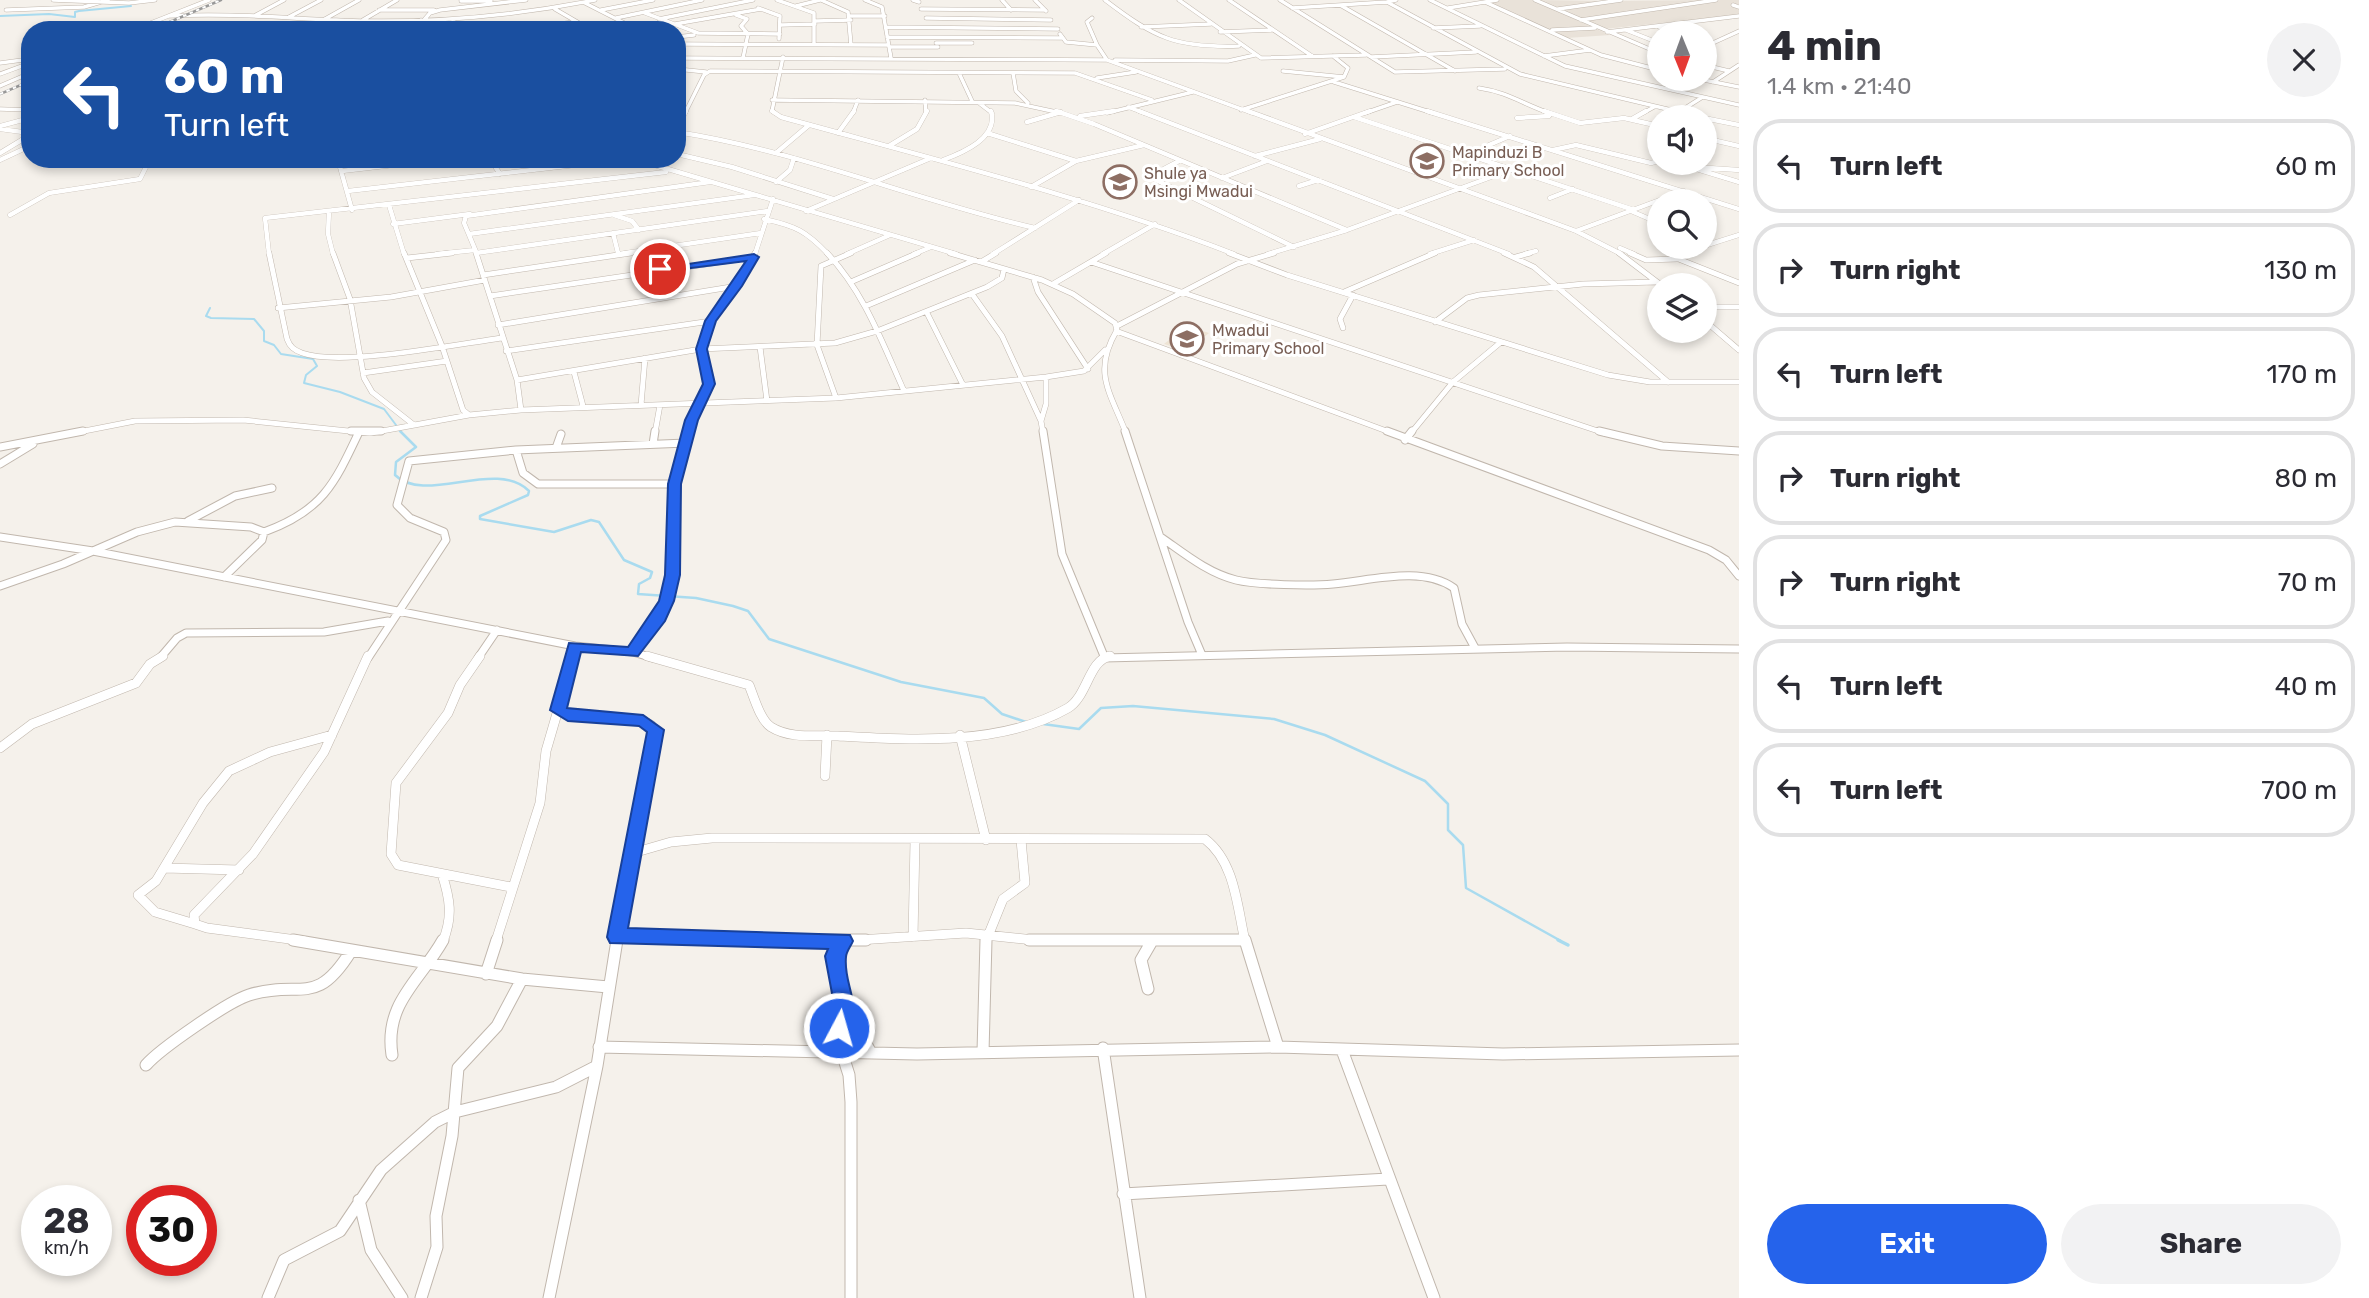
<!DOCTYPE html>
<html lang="en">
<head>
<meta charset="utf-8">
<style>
	:root { --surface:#fff; --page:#f2f2f3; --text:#2b2b33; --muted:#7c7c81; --line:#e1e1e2; --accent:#2563eb }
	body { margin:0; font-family:Rubik,sans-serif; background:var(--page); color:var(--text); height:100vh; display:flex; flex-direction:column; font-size:26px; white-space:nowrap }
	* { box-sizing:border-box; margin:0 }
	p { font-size:23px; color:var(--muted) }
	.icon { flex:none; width:38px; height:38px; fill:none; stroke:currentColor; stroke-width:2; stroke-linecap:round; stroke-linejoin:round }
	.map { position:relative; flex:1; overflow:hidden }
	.drawer { display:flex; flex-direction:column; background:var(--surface); width:630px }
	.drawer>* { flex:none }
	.top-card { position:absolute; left:21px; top:21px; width:665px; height:147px; border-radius:28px; box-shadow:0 4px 10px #0003; background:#1a4fa0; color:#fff; overflow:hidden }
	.needle { width:46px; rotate:179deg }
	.fabs { position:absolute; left:1647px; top:21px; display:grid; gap:14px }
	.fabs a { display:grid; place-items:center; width:70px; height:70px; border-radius:50%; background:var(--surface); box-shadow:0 4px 10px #0003; font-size:35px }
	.speed { position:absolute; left:21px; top:1185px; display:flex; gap:14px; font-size:35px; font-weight:700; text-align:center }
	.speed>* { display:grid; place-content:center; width:91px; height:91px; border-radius:50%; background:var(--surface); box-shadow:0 4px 10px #0003; line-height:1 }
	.speed small { font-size:18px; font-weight:400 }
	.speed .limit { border:10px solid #d22; background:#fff; color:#111 }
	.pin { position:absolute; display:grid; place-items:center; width:60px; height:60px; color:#fff; margin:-30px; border:4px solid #fff; border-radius:50%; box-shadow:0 2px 7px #0007 }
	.me { position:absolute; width:77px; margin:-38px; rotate:6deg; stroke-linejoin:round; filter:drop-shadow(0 0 5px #0008) }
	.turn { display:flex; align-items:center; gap:24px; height:147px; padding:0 28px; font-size:32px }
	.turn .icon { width:91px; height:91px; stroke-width:2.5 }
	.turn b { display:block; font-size:49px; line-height:60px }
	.round { display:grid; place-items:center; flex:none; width:74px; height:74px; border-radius:37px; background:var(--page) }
	.head { display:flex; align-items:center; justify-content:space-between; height:119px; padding:0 28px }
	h1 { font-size:42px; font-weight:700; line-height:52px }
	.cta { display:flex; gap:14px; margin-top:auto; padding:14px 28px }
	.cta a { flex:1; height:80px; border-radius:42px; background:var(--accent); color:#fff; font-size:28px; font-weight:700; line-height:80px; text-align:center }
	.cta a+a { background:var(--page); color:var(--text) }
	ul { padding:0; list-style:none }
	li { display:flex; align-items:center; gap:21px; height:94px; margin:0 14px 10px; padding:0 14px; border:4px solid var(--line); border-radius:28px }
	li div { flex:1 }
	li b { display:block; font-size:26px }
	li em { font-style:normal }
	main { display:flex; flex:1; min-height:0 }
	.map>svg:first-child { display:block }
	.residential { fill:#e9e2d9 }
	.education { fill:#eee4d5 }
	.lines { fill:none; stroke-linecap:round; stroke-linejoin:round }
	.stream-far2 { stroke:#a9dbef; stroke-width:2 }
	.stream-far1 { stroke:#a9dbef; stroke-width:2.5 }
	.stream { stroke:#a9dbef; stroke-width:3.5 }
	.street-far5-casing { stroke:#c1b7ad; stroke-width:4.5 }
	.street-far4-casing { stroke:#c1b7ad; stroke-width:5 }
	.street-far3-casing { stroke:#c1b7ad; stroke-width:6 }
	.street-far2-casing { stroke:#c1b7ad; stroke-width:9 }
	.street-far1-casing { stroke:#c1b7ad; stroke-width:10 }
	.street-casing { stroke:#c1b7ad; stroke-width:13 }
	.street-far5 { stroke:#fff; stroke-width:3.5 }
	.street-far4 { stroke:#fff; stroke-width:4.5 }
	.street-far3 { stroke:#fff; stroke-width:5 }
	.street-far2 { stroke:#fff; stroke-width:7 }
	.street-far1 { stroke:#fff; stroke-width:9 }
	.street { stroke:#fff; stroke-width:11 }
	.rail-casing { stroke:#999; stroke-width:2.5 }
	.rail { stroke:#fff; stroke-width:2; stroke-dasharray:3.5; stroke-linecap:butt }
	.route { fill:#2563eb; stroke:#184099; stroke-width:2 }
	.labels { text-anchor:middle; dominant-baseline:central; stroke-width:6; stroke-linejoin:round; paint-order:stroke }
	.far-education-label { font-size:16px; fill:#785e54; stroke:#fff; text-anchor:start }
</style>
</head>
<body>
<main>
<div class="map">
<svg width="1739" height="1298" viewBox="0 0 1739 1298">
	<rect width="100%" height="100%" fill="#f5f1eb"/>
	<path class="residential" d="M1493 0H1532L1610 35 1567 38 1485 2Z
		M1537 0 1609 1 1705 0 1579 19Z
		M1720 0H1739V4L1730 6 1739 9V15L1604 29 1584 20Z"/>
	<path class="education" d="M1187 326 1209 333 1186 351 1164 344Z"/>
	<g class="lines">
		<path class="stream-far2" d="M0 16 49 14 75 17V12L79 11 131 6
			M210 308 206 316 211 318 254 319 264 331V341L274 345 281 354 313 359 317 366 306 375 304 383 340 392 384 409 402 433"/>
		<path class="stream-far1" d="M400 431 416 447 396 462 395 475C425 505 496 458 529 491L528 495 480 516V519L554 532 591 520 599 522 624 560 652 572 650 578 639 584 638 594 696 598 733 606 748 611 769 639 901 682 984 698 1002 714 1026 722
			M1043 724 1079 729 1101 708 1133 706 1274 719 1325 735 1425 781 1448 804V830L1463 845 1466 888 1561 941"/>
		<path class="stream" d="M1558 940 1568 945"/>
		<defs>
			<path id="street-far5" d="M53 0 129 3 155 0
				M777 0 814 13V44
				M821 0 848 12 851 45
				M865 0 882 7 891 58
				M913 0 919 2
				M1002 0 1011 10
				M1035 0 1046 11
				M1105 0C1155 38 1175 48 1239 46
				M1179 0 1261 58 1366 55
				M1229 0 1312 56
				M1280 0 1395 72 1505 69
				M1396 0 1387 2 1520 74 1684 113
				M1430 0 1565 66 1739 105
				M1535 0 1659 53
				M461 1H491
				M1485 2 1601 55 1659 70
				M585 3 638 30
				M1340 5 1455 71
				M1733 5 1739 7
				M796 6 820 0
				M758 8 780 16 779 39
				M1292 8 1387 2
				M1448 8 1497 0
				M555 9 591 30
				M921 9 1045 10
				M1558 9 1621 0
				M6 10 84 7 108 0
				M379 10H434
				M601 10 653 0
				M645 13 698 33 780 34
				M256 15 284 0
				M736 15 747 19 741 26 748 34 743 58
				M169 16C235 12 300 20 367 21 444 22 519 15 595 0
				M849 16H885
				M289 17 321 0
				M616 18 702 0
				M926 18 1051 20
				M1092 18 1087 22 1097 45
				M325 19 359 0
				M659 19 753 0
				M363 20 397 0
				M424 20 430 13 440 10 526 0
				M453 20 459 30
				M1581 20 1716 0
				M816 21 851 20
				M286 24 283 28 301 30
				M675 24 761 9
				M781 25 815 24
				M886 27 1058 29
				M1141 27 1211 24
				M1659 27 1687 33
				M1433 28 1480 26
				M133 30 209 0
				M420 30 421 20
				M508 30 575 22
				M620 30 634 28
				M1552 30 1595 28
				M1626 30 1659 43
				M1220 32 1272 30
				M1607 32 1739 16
				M1060 34 1066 42 1097 45 1107 60
				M677 37 694 35
				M887 37 1063 38
				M936 43H972
				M677 44 888 45
				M889 47H938
				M1704 47 1739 31
				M1544 56 1590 50
				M1371 57 1476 52
				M677 58 1107 60 1252 113
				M1115 60 1228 61 1255 55
				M0 63 30 59
				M1704 65 1729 71
				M677 69 706 72
				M1283 71 1344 77
				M959 73 972 101
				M1013 73 1016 91 1028 103
				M0 74 30 63
				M1097 78 1136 72
				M1699 79 1739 87
				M1334 82 1433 113
				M1713 82 1739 65
				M0 86 30 73
				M1479 88C1507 92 1523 104 1549 113
				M772 100 1015 103 1061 113
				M925 100 926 113
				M979 103 992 113
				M1128 107 1144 113
				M0 109 30 110
				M1241 110 1344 77 1348 68 1333 56
				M1679 112 1701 98
				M685 113 704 75 710 71 1075 73 1152 100
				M775 113 772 111 783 57
				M853 113 858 100
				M1058 113 1061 112
				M1107 113 1193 92
				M1365 113 1397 102
				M1643 113 1654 107"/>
			<path id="street-far4" d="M772 111 781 117C933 159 1086 197 1234 254
				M1056 111 1094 124 1347 230
				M1139 111 1509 254
				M1248 111 1576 231 1621 254
				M1427 111 1739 209
				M1544 111 1580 123 1624 118 1659 126
				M1677 111 1701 117
				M1080 116 1114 111
				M1354 117 1634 210
				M1517 118 1549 116
				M1704 118 1739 125
				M1632 119 1646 111
				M1027 122 1061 112
				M0 126 30 118
				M0 129 30 133
				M677 129 686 111
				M677 132C800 151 914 200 1035 228
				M838 133 854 111
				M987 133 1076 161
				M1305 134 1370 111
				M1704 138 1739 146
				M889 146 917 129 927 111
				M1553 150 1576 145 1651 163 1659 161
				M0 153 30 135
				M776 153 809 125
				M677 154 732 167 833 199
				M1468 154 1510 136
				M1255 156 1320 139
				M334 159 340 167 352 210
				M490 159 500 174
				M634 159 956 254
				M0 160 30 146
				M943 160C962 153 999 138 991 111
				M1179 161 1158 172 1156 180 1294 247
				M1677 163 1739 182
				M1694 167 1739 170
				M342 171 446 159
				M1222 178 1267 161
				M776 182 790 170 794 158
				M1299 186 1318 180
				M1031 187 1076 161 1144 145
				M348 191 628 159
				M1550 198 1573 189
				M389 205 404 254
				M329 211 328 234 333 254
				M806 211 931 158
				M1631 211 1659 223
				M10 215 49 193 140 179 150 159
				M614 215 632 221 639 230
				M764 219C796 226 806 231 828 254
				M393 224 470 214
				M1576 231 1684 191
				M613 233 618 253
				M469 234 754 195
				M1704 246 1739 235
				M1620 248 1634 254
				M476 253 768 211
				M269 254 265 218 666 172
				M437 254 475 250
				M477 254 464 223 466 216 710 182
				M619 254 761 233
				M755 254 773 199
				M847 254 890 235
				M914 254 931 247
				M993 254 1079 200
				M1103 254 1155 224
				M1268 254 1347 230 1513 169
				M1430 254 1474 240
				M1525 254 1536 251
				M1684 254 1701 247"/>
			<path id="street-far3" d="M269 253 287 339C290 347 294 350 302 353 341 367 457 344 502 338
				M333 253 350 299 364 378 372 392 414 425
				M404 253 442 346 463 410 469 415 521 410
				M476 253 517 380 521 410 836 398 1046 377 1084 371 1105 350
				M827 253C864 292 882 342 904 391
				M950 253 1042 280 1073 294 1115 323 1117 330C1092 372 1110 392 1126 433
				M1229 253 1287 275 1608 375 1650 382H1739
				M1504 253 1534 267 1668 382
				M1619 253 1661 285
				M1630 253 1646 260 1677 259
				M1688 253 1676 258 1739 283
				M1516 257 1530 253
				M407 258 452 253
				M981 262 996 253
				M1091 262 1604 433
				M483 275 631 253
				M1033 277 1038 292 1088 369
				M853 281 918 253
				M1053 284 1106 253
				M1344 292 1435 253
				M972 294 1002 336 1041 421 1043 433
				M490 296 754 257
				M866 306 975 260
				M1704 307H1739
				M278 308 391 297 485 280
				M927 313 963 385
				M1704 320 1739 350
				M1435 322 1467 298 1479 295 1583 284 1656 282
				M498 325 737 286
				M1117 326 1237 264 1274 253
				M1343 328 1340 319 1353 295
				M1116 331 1392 433
				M760 347 767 401
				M506 351 711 321
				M574 372 583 406
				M363 373 447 361
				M517 380 701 349 835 343 877 331 987 287 1002 278 1004 269
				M836 398 817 345 821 266 851 253
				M641 405 645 358
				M1041 421 1046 404V377
				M74 433 135 421 243 420 368 433
				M371 433 469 415
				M655 433 660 405
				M688 433 709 384 701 349 711 321 737 286 755 253
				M1411 433 1453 382 1501 342"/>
			<path id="street-far2" d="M351 431H381
				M1043 431 1062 554 1104 656
				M1125 431 1188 622 1202 655
				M1387 431 1709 550 1726 560 1739 576
				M1599 431 1662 446 1739 451
				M1405 440 1412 431
				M653 444 655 431
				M0 447 83 431
				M556 448 561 434
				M516 450 523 473 538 484H674
				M0 464 33 444
				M188 521 235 496 272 488
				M264 532C322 511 334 485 359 432
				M0 537 93 551 575 646 633 652 653 658
				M1162 538C1185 554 1208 573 1236 580 1256 585 1312 586 1333 584 1370 581 1421 565 1454 588L1462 624 1475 648
				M0 586 63 564 137 532 175 522 251 527 264 532 262 540 224 577
				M633 652 659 617 672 583 674 484 688 431
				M160 658 177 638 186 633 324 632 388 621
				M368 658 446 540 444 532 410 518 397 505 409 461 516 450 686 443
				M478 658 497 630
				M572 658 575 646
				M1104 658 1567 647 1739 649"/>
			<path id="street-far1" d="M480 656 460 685 448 713 396 783 391 854 398 865 511 887
				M572 656 558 710 568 715 641 720 651 725 656 733 617 941
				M647 656 749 685C754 697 760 720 771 727 790 739 816 735 838 736 912 740 1002 746 1068 708 1087 697 1089 660 1110 656
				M960 735 986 840
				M0 748 32 724 136 683 150 664 163 656
				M825 776 827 735
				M633 853 671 842 712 838 1205 839C1235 862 1237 906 1245 941
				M164 868 239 870
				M442 874C450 899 453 916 443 941
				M195 924 155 912 138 895 156 881 203 803 229 771 270 752 332 735
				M617 937 843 941 966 933 1034 940H1245
				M913 937 915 841
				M304 941 207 928 195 924 194 915 253 854 324 752 368 656
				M496 941 540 803 546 751 558 710
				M986 941 1003 899 1025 883 1021 840"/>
			<path id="street" d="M293 940 522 979 608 987
				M759 940H866
				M1029 940H1245
				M1245 940 1278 1047
				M843 941 836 956 844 1004 837 1037 849 1075 851 1102V1298
				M486 974 497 940
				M1148 989 1141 960 1152 941
				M844 1004 871 1053
				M599 1047 917 1054 1278 1047 1503 1054 1739 1050
				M1103 1048 1140 1298
				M1342 1050 1434 1298
				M983 1052 986 940
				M392 1055C384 1003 420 981 443 940
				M146 1065C160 1049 229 1001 249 995 301 979 315 1009 351 951
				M1123 1194 1388 1179
				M359 1200 371 1250 402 1298
				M268 1298 284 1260 340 1231 381 1170 435 1122 455 1112 556 1087 597 1066
				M421 1298 437 1247 436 1216 452 1136 458 1068 497 1026 522 979
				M549 1298 597 1066 617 940"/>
		</defs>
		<use href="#street-far5" class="street-far5-casing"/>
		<use href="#street-far4" class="street-far4-casing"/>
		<use href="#street-far3" class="street-far3-casing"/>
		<use href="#street-far2" class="street-far2-casing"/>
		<use href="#street-far1" class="street-far1-casing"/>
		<use href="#street" class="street-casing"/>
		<use href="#street-far5" class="street-far5"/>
		<use href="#street-far4" class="street-far4"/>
		<use href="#street-far3" class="street-far3"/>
		<use href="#street-far2" class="street-far2"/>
		<use href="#street-far1" class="street-far1"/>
		<use href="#street" class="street"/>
		<defs>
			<path id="rail" d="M151 30 221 0
				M0 94 30 81"/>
		</defs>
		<use href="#rail" class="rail-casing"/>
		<use href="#rail" class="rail"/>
	</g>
	<path class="route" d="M754 254 759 257 742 286 716 321 707 349 715 384 698 420 681 484 680 575 674 601 665 621 638 656 581 652 567 708 643 715 664 730 628 928 850 935 853 941C851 946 846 952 846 957 843 986 863 1001 847 1035L839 1038 832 1035 829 1028 834 1004 825 956 828 949 610 943 607 937 647 732 639 726 568 721 550 710 569 643 628 647 659 601 665 575 668 484 685 420 703 384 696 349 705 321 746 261 660 272 655 269Z"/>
	<defs>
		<symbol id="school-ring" viewBox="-11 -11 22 22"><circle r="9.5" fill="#fff" stroke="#8d6e63" stroke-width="1.5"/><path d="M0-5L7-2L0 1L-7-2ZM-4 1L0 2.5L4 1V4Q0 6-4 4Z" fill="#8d6e63"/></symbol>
	</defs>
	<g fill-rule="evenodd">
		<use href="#school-ring" x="1408" y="142" width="38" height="38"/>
		<use href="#school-ring" x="1101" y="163" width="38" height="38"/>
		<use href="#school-ring" x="1168" y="320" width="38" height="38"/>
	</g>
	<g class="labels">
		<g class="far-education-label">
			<text x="1452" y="152">Mapinduzi B<tspan x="1452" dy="18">Primary School</tspan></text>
			<text x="1144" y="173">Shule ya<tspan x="1144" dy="18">Msingi Mwadui</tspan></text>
			<text x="1212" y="330">Mwadui<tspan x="1212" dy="18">Primary School</tspan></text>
		</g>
	</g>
</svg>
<div class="fabs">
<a><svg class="needle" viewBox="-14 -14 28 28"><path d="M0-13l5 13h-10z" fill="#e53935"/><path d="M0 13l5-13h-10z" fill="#7c7c81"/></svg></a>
<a><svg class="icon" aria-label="sound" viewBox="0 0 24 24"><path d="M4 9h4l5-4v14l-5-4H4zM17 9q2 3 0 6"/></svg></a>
<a><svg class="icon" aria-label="search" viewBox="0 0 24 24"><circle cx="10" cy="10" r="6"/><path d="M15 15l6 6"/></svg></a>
<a><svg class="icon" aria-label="layers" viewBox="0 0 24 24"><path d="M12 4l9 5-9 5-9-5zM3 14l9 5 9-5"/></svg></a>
</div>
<div class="speed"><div>28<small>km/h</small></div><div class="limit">30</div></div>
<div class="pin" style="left:660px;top:269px;background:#d93025"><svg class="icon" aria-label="arrive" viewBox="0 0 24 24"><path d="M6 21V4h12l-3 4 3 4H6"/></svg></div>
<svg class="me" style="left:839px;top:1028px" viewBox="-20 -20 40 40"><circle r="17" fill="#2563eb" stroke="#fff" stroke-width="3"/><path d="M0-11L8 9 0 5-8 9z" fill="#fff"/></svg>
<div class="top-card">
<div class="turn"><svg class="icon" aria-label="left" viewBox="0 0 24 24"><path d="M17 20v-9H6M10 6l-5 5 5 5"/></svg><div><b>60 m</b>Turn left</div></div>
</div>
</div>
<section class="drawer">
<div class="head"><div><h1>4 min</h1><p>1.4 km · 21:40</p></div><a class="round"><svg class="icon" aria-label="close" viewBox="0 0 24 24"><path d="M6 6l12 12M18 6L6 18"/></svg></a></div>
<ul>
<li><svg class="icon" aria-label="left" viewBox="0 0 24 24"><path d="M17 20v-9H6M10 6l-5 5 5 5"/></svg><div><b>Turn left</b></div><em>60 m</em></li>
<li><svg class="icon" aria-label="right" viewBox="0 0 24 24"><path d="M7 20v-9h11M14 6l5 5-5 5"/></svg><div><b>Turn right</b></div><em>130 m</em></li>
<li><svg class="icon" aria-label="left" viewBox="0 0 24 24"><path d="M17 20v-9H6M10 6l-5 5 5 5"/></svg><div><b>Turn left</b></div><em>170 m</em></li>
<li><svg class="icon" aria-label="right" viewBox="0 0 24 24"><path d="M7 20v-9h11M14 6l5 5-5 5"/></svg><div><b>Turn right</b></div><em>80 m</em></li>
<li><svg class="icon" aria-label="right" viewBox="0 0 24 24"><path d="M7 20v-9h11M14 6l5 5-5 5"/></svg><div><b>Turn right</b></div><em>70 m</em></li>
<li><svg class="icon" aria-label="left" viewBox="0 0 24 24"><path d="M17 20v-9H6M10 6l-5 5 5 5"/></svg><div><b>Turn left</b></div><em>40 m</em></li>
<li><svg class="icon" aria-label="left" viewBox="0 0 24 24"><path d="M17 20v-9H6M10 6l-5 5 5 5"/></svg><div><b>Turn left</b></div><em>700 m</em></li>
</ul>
<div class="cta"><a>Exit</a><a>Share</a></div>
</section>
</main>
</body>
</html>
